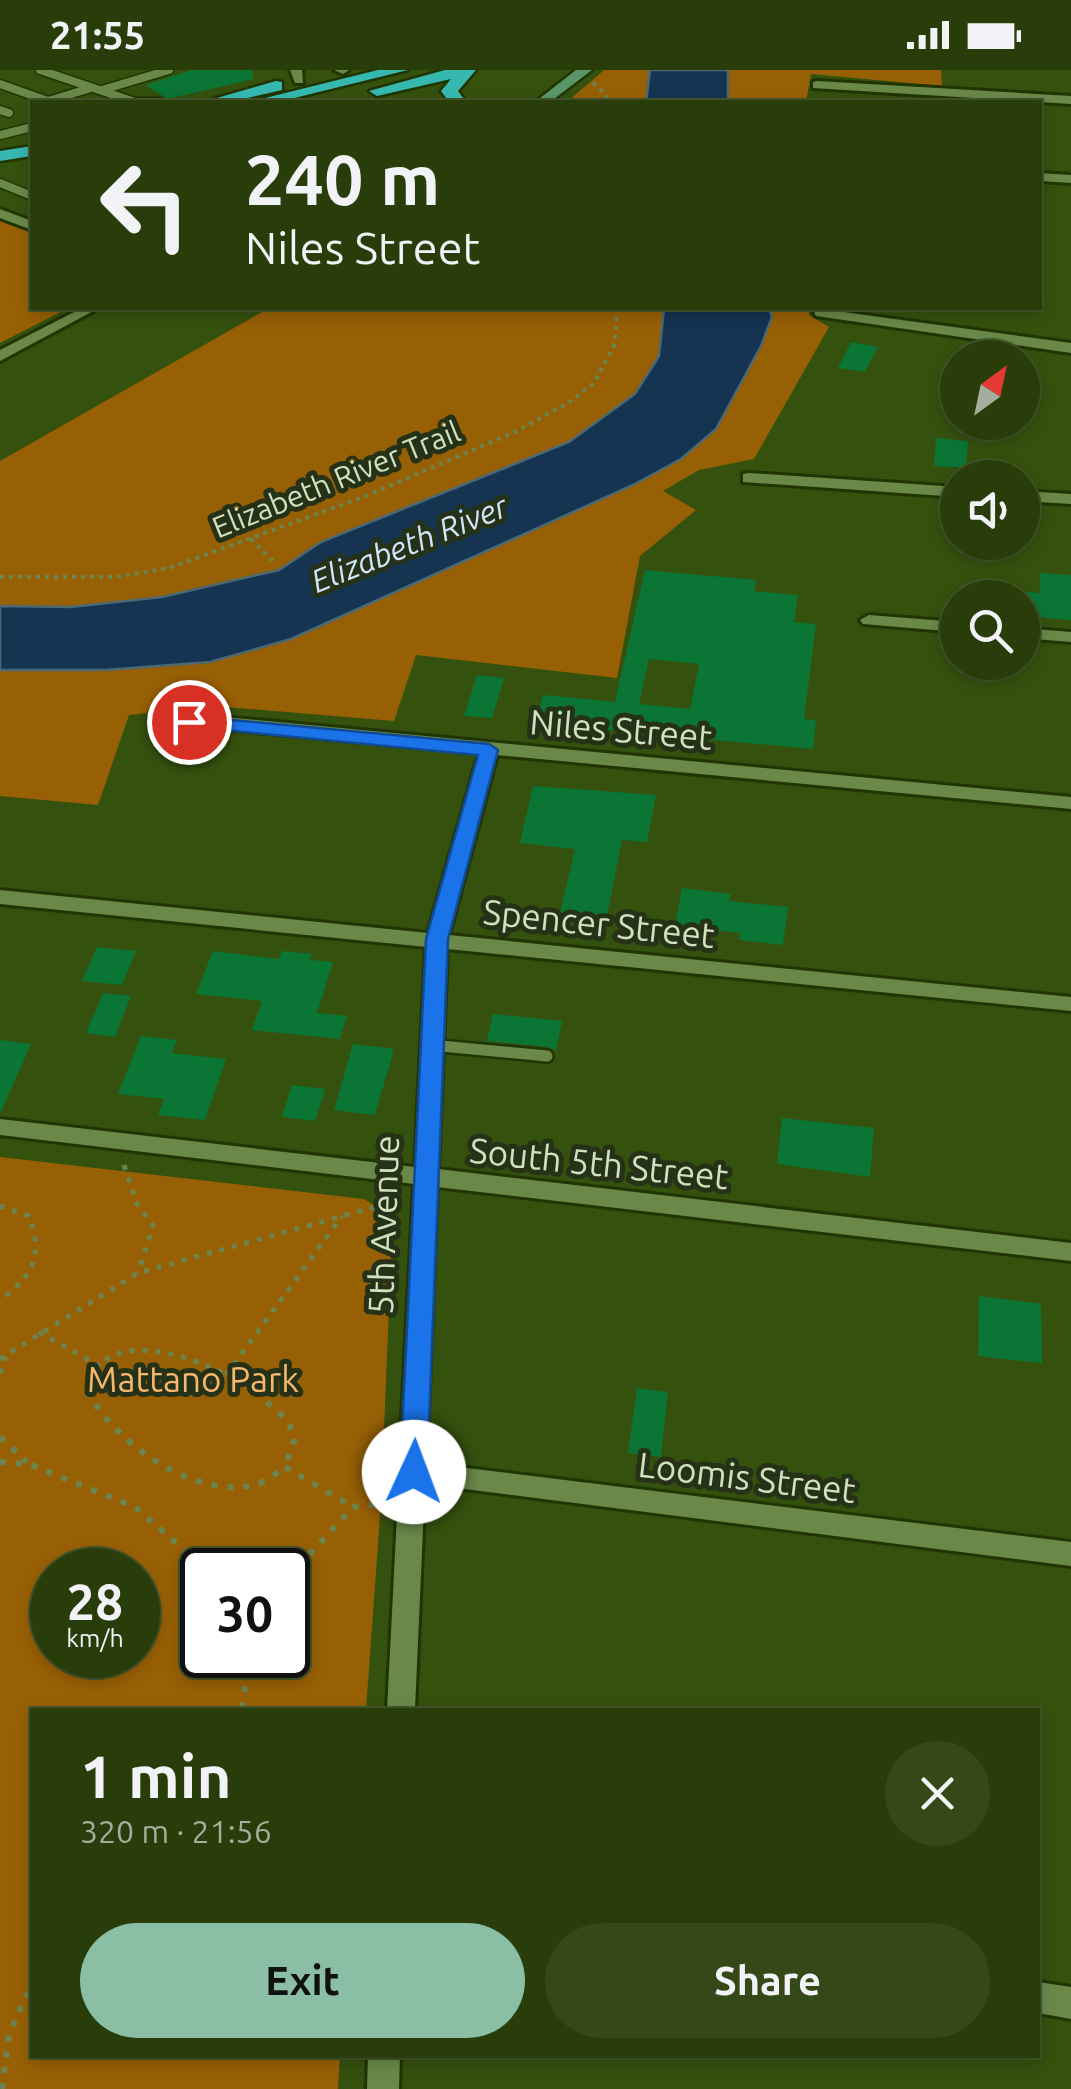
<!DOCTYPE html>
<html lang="en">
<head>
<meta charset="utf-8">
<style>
	:root { --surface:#283d0a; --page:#344818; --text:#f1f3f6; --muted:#a5ae9c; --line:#44562b; --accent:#8abfa5 }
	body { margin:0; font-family:Ubuntu,sans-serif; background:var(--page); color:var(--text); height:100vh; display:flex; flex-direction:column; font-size:38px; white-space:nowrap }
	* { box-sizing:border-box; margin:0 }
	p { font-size:32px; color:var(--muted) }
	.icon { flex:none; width:55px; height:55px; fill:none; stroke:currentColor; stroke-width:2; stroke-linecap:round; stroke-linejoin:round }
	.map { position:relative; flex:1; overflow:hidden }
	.details { position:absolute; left:30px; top:1638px; width:1010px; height:350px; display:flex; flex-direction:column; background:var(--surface); border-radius:0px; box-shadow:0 5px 15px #0003,0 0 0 2px var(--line) }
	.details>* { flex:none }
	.banner { position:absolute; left:30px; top:30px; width:1012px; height:210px; border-radius:0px; box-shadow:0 5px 15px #0003,0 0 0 2px var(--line); background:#283d0a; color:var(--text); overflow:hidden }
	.needle { width:65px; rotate:33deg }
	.fabs { position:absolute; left:940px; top:270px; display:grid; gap:20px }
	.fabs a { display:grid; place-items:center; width:100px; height:100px; border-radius:50%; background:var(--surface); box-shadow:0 5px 15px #0003,0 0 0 2px var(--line); font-size:50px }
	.speed { position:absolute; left:30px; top:1478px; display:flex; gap:20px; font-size:50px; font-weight:700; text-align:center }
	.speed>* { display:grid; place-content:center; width:130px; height:130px; border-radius:50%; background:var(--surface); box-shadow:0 5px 15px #0003,0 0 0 2px var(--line); line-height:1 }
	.speed small { font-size:25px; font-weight:400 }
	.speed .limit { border:5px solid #111; border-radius:15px; background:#fff; color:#111 }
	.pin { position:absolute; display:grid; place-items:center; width:85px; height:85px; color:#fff; margin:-42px; border:5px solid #fff; border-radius:50%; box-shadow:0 2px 10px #0007 }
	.me { position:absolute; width:110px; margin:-55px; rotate:2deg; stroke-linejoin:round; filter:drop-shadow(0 0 8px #0008) }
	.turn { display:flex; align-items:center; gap:35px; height:210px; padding:0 50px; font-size:45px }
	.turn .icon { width:130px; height:130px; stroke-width:2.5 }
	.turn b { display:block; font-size:70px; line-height:85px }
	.round { display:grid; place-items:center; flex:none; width:105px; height:105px; border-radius:52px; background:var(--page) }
	.overview { display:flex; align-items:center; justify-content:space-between; height:170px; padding:0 50px }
	h1 { font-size:60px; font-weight:700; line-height:75px }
	.primary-button { display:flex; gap:20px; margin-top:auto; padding:20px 50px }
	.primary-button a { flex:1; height:115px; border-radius:60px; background:var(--accent); color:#111; font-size:40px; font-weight:700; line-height:115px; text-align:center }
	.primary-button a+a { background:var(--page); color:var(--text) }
	.status { display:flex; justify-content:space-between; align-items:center; height:70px; padding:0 50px; background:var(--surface); direction:ltr }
	.status svg { height:28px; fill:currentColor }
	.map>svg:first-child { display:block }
	.green { fill:#986005; fill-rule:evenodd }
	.water { fill:#143452; stroke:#4c6873; stroke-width:2.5 }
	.building { fill:#0b7535; fill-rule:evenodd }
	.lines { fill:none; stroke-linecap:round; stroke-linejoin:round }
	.lane-far1-casing { stroke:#203502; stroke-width:11 }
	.lane-casing { stroke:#203502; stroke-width:16 }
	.street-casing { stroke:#203502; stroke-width:6 }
	.secondary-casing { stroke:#203502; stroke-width:5 }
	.highway-casing { stroke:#203502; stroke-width:5 }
	.path-far2 { stroke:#6c844d; stroke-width:4; stroke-dasharray:4 5; stroke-linecap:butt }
	.path-far1 { stroke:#6c844d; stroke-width:5; stroke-dasharray:5 8; stroke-linecap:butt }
	.path { stroke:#6c844d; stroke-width:6; stroke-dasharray:6 10; stroke-linecap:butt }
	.lane-far1 { stroke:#6a8949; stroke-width:8 }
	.lane { stroke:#6a8949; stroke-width:11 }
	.street { fill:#6a8949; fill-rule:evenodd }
	.secondary { fill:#5a9768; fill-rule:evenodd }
	.highway { fill:#36b8b1; fill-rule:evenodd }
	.route { fill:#1a73e8; stroke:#114b97; stroke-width:2.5 }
	.labels { text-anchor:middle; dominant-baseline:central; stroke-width:10; stroke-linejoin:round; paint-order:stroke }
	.far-street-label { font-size:30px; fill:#d0e1c0; stroke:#253217 }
	.far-water-label { font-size:32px; font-style:italic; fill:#d0e5fc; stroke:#253217 }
	.street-label { font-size:35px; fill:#d0e1c0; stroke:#253217 }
	.park-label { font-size:35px; fill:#f6b76d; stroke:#253217 }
</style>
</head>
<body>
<div class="status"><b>21:55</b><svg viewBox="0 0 49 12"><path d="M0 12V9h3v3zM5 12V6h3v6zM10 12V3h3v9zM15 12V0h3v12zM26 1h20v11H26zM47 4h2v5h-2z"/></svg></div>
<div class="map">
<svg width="1071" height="2019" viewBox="0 0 1071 2019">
	<rect width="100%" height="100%" fill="#35510e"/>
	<path class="green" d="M604 0H941L942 16 811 4 806 32H567Z
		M0 145 32 158V238H68L0 273Z
		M269 238H809V245L829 257 754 389 699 400 663 421 696 440 640 486 617 608 416 585 394 651 214 636 129 645 98 735 0 726V391Z
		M0 1087 364 1129 378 1138 393 1141 381 1432 366 1640H32V1985H340L338 2019H0ZM138 1500V1585H52V1500ZM288 1500V1585H202V1500Z"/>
	<path class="water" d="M650 0H728V32H646Z
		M664 238H769L772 247 761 276 716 359 681 389 633 415 291 569 210 592 106 600H0V536L71 537 162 527 279 500 321 472 569 372 635 324 659 286Z"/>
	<path class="building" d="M191 0H252L253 9 168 29 146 15Z
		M851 272 878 277 865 302 838 298Z
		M936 368 968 371 966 398 934 396Z
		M645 500 756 510 754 521 798 525 794 552 816 554 804 649 816 650 813 679 536 653 543 625 615 632ZM649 589 699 594 690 639 639 634Z
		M1040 503 1071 505V550L1022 546V521L1040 523Z
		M477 605 504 608 492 648 464 646Z
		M533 716 656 725 647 772 622 770 606 851 559 847 575 779 520 773Z
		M682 818 731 824 729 831 788 837 783 875 739 870 740 863 675 856Z
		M97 877 136 881 122 915 82 911Z
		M213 881 279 889 282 881 312 884 310 890 333 892 317 943 347 946 340 969 252 960 262 931 196 924Z
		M103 923 131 926 115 967 86 963Z
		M493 944 562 951 556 981 548 977 487 971Z
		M141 966 177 970 172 983 226 989 205 1050 158 1045 164 1029 118 1024Z
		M0 970 31 974 0 1044Z
		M353 974 394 979 375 1045 334 1040Z
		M292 1015 325 1019 315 1051 282 1047Z
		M782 1048 874 1058 870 1107 777 1094Z
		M979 1226 1041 1234 1042 1293 978 1286Z
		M637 1318 668 1322 661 1387 628 1383Z"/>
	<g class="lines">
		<defs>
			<path id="lane-far1" d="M40 0 135 32H161
				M0 14 48 31 91 18
				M102 20 169 0
				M0 40 9 43
				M0 65 32 57
				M0 113 32 126"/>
			<path id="lane" d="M430 975 547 986"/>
			<path id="street" d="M290 0H302L303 13H295Z
				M334 0H349L343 4Z
				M817 11 1071 26V34L813 18V12Z
				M1040 103 1071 105V113L1040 111Z
				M0 139 32 151V160L0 148Z
				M82 238H99L0 291V280Z
				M821 239 1071 273V283L816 246 814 243Z
				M749 403 958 417V427L743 412V404Z
				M1022 421 1071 424V434L1022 431Z
				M869 545 958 552V562L863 554 860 550Z
				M1022 558 1071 562V572L1022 568Z
				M165 646H213L1071 727V739L497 685 449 865 1071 927V941L447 879 438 1099 1071 1173V1191L437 1117 426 1393 1071 1472V1496L425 1414 415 1640H387L414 1114 0 1065V1049L415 1097 426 877 0 834V820L428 863 479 683 213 658 158 656V648Z
				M1038 1912 1071 1917V1949L1038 1943Z
				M368 1985H400L399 2019H367Z"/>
			<path id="secondary" d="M576 0H592L550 32H535Z"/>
			<path id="highway" d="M378 0H408L278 32H249Z
				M445 0H476L458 21 466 32H449L441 21 451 9 377 26 369 21Z
				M276 11 282 12V20L231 32H203Z
				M32 76V86L0 91V81Z"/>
		</defs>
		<use href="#lane-far1" class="lane-far1-casing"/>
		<use href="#lane" class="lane-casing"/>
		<use href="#street" class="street-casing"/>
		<use href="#secondary" class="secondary-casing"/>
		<use href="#highway" class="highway-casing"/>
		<path class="path-far2" d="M593 13 606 25 607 32
			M251 469 274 492
			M0 507H116L169 498 366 426 517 361 568 333 594 313 614 275 618 238"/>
		<path class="path-far1" d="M124 1095 137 1134 153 1156 138 1203
			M0 1136 29 1146C44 1185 33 1206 0 1230
			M39 1262 101 1297
			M0 1289 138 1203 386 1134
			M0 1303 6 1287
			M226 1305 342 1146
			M88 1324C99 1242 220 1295 258 1324"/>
		<path class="path" d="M87 1321C115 1372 189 1426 250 1416 263 1414 275 1404 285 1397
			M255 1321 288 1351 295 1368 285 1397
			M0 1367 27 1392
			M0 1392 29 1394 135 1437 207 1500
			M285 1397 353 1437
			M288 1508 353 1437 379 1434
			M241 1585 246 1610 242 1640
			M2 2019 9 1964 32 1914"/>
		<use href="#lane-far1" class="lane-far1"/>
		<use href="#lane" class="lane"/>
		<use href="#street" class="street"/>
		<use href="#secondary" class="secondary"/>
		<use href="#highway" class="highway"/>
	</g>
	<path class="route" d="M189 646 489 674 498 680 448 869 427 1402 423 1410 414 1413 404 1410 400 1402 426 869 478 685 182 656 180 652Z"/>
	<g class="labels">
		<g class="far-street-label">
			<text transform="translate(336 409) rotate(-22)">Elizabeth River Trail</text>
		</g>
		<g class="far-water-label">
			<text transform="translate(409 473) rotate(-22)">Elizabeth River</text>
		</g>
		<g class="street-label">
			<text transform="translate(621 659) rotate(5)">Niles Street</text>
			<text transform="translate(599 853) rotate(6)">Spencer Street</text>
			<text transform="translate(599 1093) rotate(6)">South 5th Street</text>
			<text transform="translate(383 1155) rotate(-88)">5th Avenue</text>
			<text transform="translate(747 1407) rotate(7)">Loomis Street</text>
		</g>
		<g class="park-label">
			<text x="193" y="1309">Mattano Park</text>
		</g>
	</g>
</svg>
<div class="fabs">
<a><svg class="needle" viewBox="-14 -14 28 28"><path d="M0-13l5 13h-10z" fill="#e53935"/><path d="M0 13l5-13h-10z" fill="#a5ae9c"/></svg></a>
<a><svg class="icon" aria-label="sound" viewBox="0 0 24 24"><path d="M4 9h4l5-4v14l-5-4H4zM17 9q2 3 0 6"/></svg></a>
<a><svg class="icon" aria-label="search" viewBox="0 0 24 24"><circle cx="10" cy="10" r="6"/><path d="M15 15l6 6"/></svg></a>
</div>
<div class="speed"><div>28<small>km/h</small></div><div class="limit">30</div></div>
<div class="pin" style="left:189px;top:652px;background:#d93025"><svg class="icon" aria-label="arrive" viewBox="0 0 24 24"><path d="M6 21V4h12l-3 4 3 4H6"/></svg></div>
<svg class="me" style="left:414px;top:1402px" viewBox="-20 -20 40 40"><circle r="19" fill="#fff"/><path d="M0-13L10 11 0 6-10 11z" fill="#1a73e8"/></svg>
<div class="banner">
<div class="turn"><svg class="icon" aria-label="left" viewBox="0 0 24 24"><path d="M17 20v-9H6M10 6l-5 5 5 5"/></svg><div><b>240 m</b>Niles Street</div></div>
</div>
<section class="details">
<div class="overview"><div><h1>1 min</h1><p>320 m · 21:56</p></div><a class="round"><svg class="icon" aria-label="close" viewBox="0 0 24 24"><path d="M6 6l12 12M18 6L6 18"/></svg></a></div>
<div class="primary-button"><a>Exit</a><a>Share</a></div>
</section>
</div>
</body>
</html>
